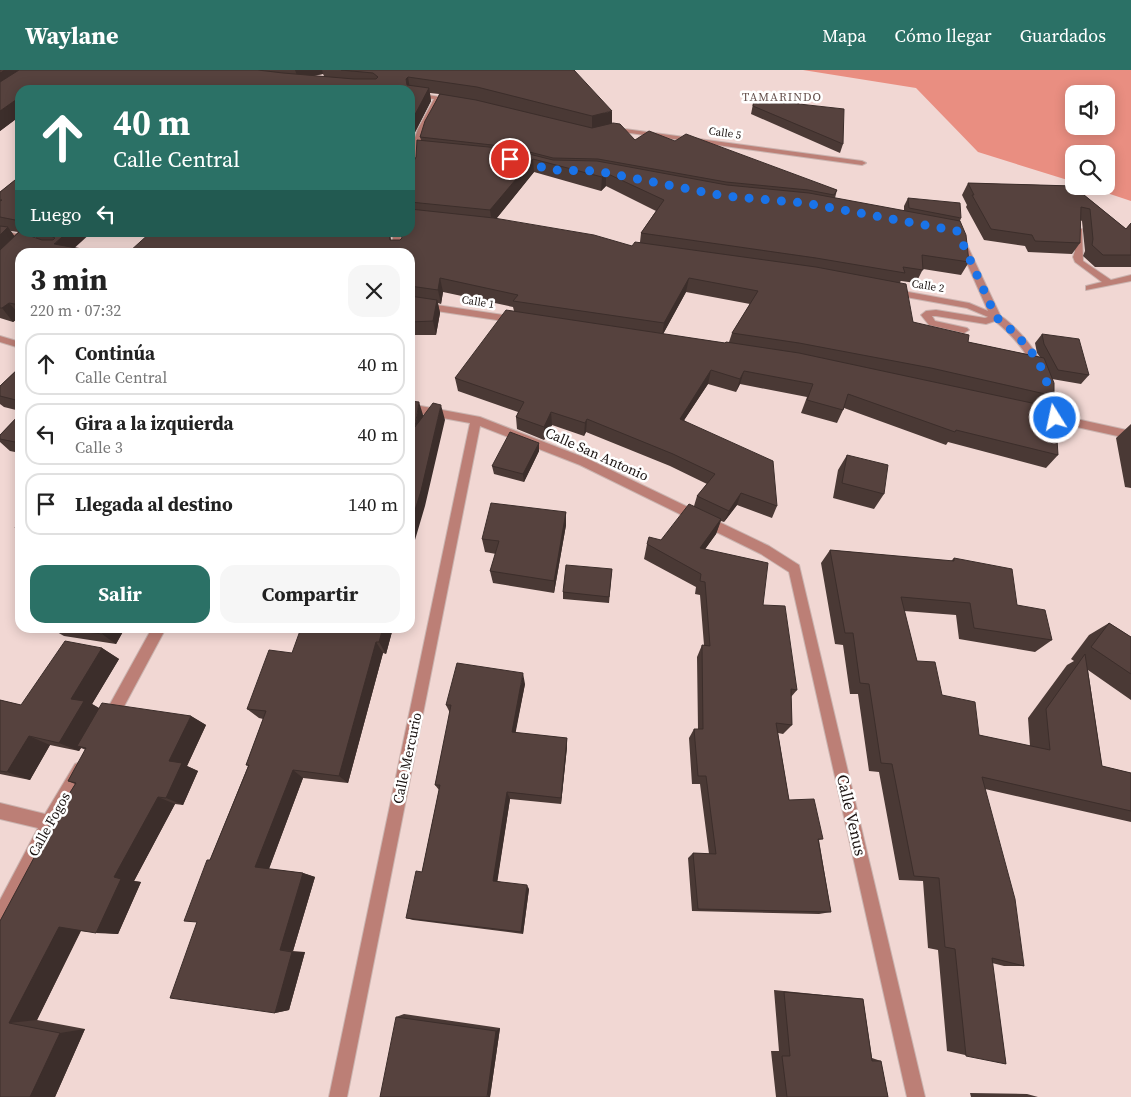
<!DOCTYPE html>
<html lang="es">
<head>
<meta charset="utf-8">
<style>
	:root { --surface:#fff; --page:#f6f6f6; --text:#222; --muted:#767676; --line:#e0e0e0; --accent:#2b7166 }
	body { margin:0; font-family:"Source Serif 4",serif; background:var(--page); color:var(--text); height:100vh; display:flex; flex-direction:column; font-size:19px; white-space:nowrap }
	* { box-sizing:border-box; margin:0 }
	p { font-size:16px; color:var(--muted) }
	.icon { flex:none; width:28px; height:28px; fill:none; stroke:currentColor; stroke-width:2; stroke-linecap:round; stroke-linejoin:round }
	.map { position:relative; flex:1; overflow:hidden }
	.details { position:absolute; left:15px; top:178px; width:400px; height:385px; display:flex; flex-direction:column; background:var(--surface); border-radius:15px; box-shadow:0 2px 12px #0003 }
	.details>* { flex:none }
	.guide { position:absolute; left:15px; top:15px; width:400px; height:152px; border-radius:15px; box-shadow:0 2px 12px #0003; background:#2b7166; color:#fff; overflow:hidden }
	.controls { position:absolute; left:1065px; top:15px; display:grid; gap:10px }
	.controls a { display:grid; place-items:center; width:50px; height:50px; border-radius:10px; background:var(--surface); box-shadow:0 2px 12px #0003; font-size:25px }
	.pin { position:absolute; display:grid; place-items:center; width:42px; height:42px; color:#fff; margin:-21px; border:2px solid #fff; border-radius:50%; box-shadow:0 1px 5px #0007 }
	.me { position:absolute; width:55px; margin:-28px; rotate:350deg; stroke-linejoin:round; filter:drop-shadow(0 0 4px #0008) }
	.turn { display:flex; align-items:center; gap:18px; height:105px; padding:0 15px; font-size:22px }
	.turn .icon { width:65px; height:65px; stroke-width:2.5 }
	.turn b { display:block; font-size:35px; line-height:42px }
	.then { display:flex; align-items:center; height:48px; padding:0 15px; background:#0003; gap:10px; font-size:19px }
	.round { display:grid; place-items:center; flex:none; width:52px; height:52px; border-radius:15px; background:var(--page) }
	.headline { display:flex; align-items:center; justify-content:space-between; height:85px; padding:0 15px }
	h1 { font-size:30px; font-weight:700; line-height:38px }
	.primary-button { display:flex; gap:10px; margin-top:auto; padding:10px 15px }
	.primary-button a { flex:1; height:58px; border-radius:15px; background:var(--accent); color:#fff; font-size:20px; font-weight:700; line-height:58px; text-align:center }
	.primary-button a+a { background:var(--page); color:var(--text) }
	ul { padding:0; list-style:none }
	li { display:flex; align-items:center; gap:15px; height:62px; margin:0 10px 8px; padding:0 5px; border:2px solid var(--line); border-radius:15px }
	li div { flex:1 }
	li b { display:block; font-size:19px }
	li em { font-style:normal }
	header { display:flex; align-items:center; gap:30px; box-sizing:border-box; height:70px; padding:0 25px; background:var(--accent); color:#fff }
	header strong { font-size:24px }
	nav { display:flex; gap:28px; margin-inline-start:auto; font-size:18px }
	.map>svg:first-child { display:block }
	.forest { fill:#e98e81; fill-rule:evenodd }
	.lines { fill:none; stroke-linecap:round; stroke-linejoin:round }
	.lane-casing { stroke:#cab4b0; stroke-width:2 }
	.street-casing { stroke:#cab4b0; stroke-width:2 }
	.lane { fill:#bc7f76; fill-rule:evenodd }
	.street { fill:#bc7f76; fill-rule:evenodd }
	.wall { fill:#4a3935; fill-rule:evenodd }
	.shaded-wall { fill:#3c2e2b }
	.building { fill:#56423e; stroke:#3c2e2b }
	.route { stroke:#1a73e8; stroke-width:9; stroke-dasharray:0 16.2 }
	.labels { text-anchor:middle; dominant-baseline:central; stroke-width:5; stroke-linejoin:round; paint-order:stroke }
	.far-street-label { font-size:11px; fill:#1a1210; stroke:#fff }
	.far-neighbourhood-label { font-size:12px; letter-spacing:1px; fill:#67524e; stroke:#fff }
	.street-label { font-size:14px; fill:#1a1210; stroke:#fff }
	.near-street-label { font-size:16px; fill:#1a1210; stroke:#fff }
</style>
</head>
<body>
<header>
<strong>Waylane</strong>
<nav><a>Mapa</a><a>Cómo llegar</a><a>Guardados</a></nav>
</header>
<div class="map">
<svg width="1131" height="1027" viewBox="0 0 1131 1027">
	<rect width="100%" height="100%" fill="#f1d7d3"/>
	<path class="forest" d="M803 0H1131V131L1086 116H1106V84H1074V112L978 82 916 18ZM1074 24H1106V56H1074Z"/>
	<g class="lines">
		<defs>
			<path id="lane" d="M1075 157 1082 159 1083 191 1111 210 1131 205V211L1086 220V216L1102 212 1075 192 1073 187 1075 181Z
				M936 240 985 248 996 244C1003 246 1010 253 1015 258 1041 283 1053 313 1060 348L1059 351 1055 352 1050 348C1041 305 1029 279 995 251L986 254 936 246H932L935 251 967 258 969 260 964 263 929 255 921 245 926 241Z"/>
			<path id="street" d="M410 22 458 30 455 32 440 30 425 59 419 77 436 81 432 83 418 81 417 100 413 108H410V76H412L418 59 434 29 410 26Z
				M610 57 862 91 866 93 862 95 608 60V58Z
				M0 160 30 167 63 182C48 184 38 176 24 171 17 168 8 167 0 165Z
				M392 162H400L403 182H395Z
				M962 170 966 173 1001 247 999 249H993L967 238 889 224 888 222 892 219 969 233 988 241 958 173Z
				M410 231 516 247 521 250 516 253 410 237Z
				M0 266 20 272V278L0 272Z
				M410 334 480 347 588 389 769 476 799 495 925 1027H907L789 502 761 484 580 395 480 356 347 1027H329L470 353 410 342Z
				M1040 341 1131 361V369L1036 348 1035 345Z
				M152 558H166L114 655 109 657 104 655 102 650 104 645Z
				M80 692 85 694 87 699 85 704 54 758 6 853 0 855V830L38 758 0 749V733L45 744 75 694Z"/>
		</defs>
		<use href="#lane" class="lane-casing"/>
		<use href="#street" class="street-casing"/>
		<use href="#lane" class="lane"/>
		<use href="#street" class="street"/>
	</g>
	<path class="wall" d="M0 0H574L612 54 635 70 675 71 837 120 835 128 904 141V136L908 128 961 148 960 151 969 192 961 205 923 199 916 213 901 211 900 212 913 252 968 272 1040 287 1037 283 1035 273 1042 264 1089 305 1081 314 1052 309 1054 326 1046 336 1058 385 1046 398 948 372 946 375 844 338 837 353 801 343 807 327 740 314 736 322 708 314 684 350 777 436 772 448 737 435 724 452 721 451 716 464 705 479 763 535 797 620 791 627 792 655 783 664 778 663 789 730 823 769 819 770 831 842 819 844 692 841 688 788 693 783 709 784 700 714H692L689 668 694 659H698L697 587 702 575H704L700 525 695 524 696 517 644 489 647 474 661 470 694 436 697 426 707 414 670 396 586 362 584 366 552 355 544 370 517 359 516 347 518 342 458 321 455 308 514 241 513 237 443 222 441 234 438 233 440 243 436 265H410V182H129L390 162 391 170H400L410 162V96L412 95 416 87 421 70 420 67 439 24 430 23 431 31 410 72V20H20V46L0 61ZM323 4 324 6H313ZM534 102 601 121 606 116 656 141 641 163 640 172 632 176 496 149ZM686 222 750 234 732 263 729 272 725 273 663 264Z
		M754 29 843 74 840 83 751 44Z
		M20 106V162H27L25 164 36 168 32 162H92L20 182V247L13 252 0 248V122ZM10 160 11 161 18 162 14 166Z
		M968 113 1073 116 1126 159 1131 153V197H1095L1083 186 1085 181 1082 151 1080 150V173L1072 184 1028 182 1025 176 984 170 966 137 967 135 962 125Z
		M20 297V341L4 337 0 334V316Z
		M20 344V383L10 381 0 372V365Z
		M1131 354V418L1125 417 1116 368Z
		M539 373V381L524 412 494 404 492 396Z
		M847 385 884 424 874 439 833 428 838 400Z
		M566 442V455L554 523 493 513 490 501 496 484 485 482 482 469Z
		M830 480 951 491 954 488 1017 535 1052 570 1035 582 959 569 956 545 904 541 917 591 942 625 979 665 1030 676 1028 648 1067 595 1074 591 1071 589 1089 565 1109 553 1131 567V630L1088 600 1102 696 1131 703V752L985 719 1024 896H1004L992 893 1006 994 947 981 938 880 928 878 923 811 899 810 879 702 869 701 858 624H850L843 575 835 574 821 493Z
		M612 499 609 533 563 529V522Z
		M50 558H125L116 574 64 566Z
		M393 558 386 584 383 583 348 713 303 708 269 799 303 803 315 807 293 881 305 882 289 940 275 943 197 852 210 790 248 696 246 695 263 649 259 648 247 639 292 583Z
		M102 578 119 589 92 634 99 638 191 646 206 655 187 696 198 701 183 735 175 734 134 811 141 812 118 864 81 861 37 950 85 959 55 1027H0V851L75 714 68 711 86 680 81 678 79 681 50 675 30 710 0 704V630L21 635Z
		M525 614 515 663 567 668V677L561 734 510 729 497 811 529 819 523 864 413 850 406 848 422 802 439 720 435 715 450 643 446 635Z
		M774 920 863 929 872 988 881 991 888 1027H776L771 981H779Z
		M404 944 500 958 490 1027 396 947Z
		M970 1023 1027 1024 1038 1027H971Z"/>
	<path class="shaded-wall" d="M5 0H32L0 22V3Z
		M295 0H322L323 4 298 8Z
		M408 7 410 20H408L406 9Z
		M429 18 431 31 410 72V54Z
		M20 27V46L0 61V41Z
		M612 41V54L592 59V46Z
		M533 89 534 102 492 154 490 140Z
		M606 103V116L601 121 602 107Z
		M20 147V157L15 150Z
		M8 157 18 171 0 189V165Z
		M68 162H92L70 182 54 174Z
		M440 208 443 222 441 234 438 220Z
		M689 208 686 222 662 266 664 253Z
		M437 230 440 243 436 265 433 251Z
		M9 233 20 245V247L13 252 2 238Z
		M711 300 708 314 677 361 680 349Z
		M744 301 740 314 736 322 740 309Z
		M419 332 424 348 415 357Z
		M441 335 445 350 425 436 410 487V456Z
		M551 342 552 355 544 370V357Z
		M587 349 586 362 584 366 585 353Z
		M539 373V381L524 412 523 404Z
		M741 423 737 435 724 452 729 441Z
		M566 442V455L554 523V511Z
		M721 449 716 464 696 492 700 478Z
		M106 558H125L116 574 102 564Z
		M383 558H393L386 584 379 572Z
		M376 572 383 583 348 713 339 706Z
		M102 578 119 589 92 634 102 640 77 676 81 678 79 681 59 673 71 629Z
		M523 603 525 614 514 671 512 662Z
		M191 646 206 655 187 696 198 701 183 735 166 728 169 691Z
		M29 666 50 675 30 710 7 702Z
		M567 668V677L561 734V728Z
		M293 700 303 708 268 801 255 797Z
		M507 722 510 729 497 814 493 811Z
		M158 727 175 734 134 811 141 812 118 864 96 863 114 807Z
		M303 803 315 807 293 881 280 880Z
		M527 815 529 819 523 864 521 862Z
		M59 857 82 858 37 950 9 953Z
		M292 882H305L289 940 275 943Z
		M500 958 490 1027H487L496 961Z
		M85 959 55 1027H30L60 963Z"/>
	<path class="building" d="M0 0H5L0 3Z
		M19 0H258L283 3 354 9H376L378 7 373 3 341 0H574L612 41 592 46 477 17 408 7 406 9 407 15 429 18 410 54V20H20V27L0 41V12Z
		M440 24 476 30 592 58 613 53 620 54 635 70 649 61 675 71 686 64 837 120 834 125 808 120 726 112 598 89 553 88 510 77 420 67 425 51Z
		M754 29 844 39 843 74 753 36Z
		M417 70 509 79 553 90 597 91 727 115 809 123 960 151 966 165 969 192 922 185 923 200 903 197 905 203 816 188 641 163 664 130 606 103 602 107 533 89 490 140 410 132V96L412 95 416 87Z
		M20 106V147L15 150 0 147V131L2 130H0V122Z
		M968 113 1073 116 1126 159 1131 153V185H1103L1092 175 1093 169 1090 139 1081 137 1080 173 1035 171 1032 165 991 159 972 125H974Z
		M908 128 960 133 961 148 909 138Z
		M410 139 494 148 594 165 632 176 635 172 816 197 906 214 913 252 969 265 968 272 1044 288 1054 313V326L931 298 799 273 732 263 758 221 689 208 664 253 513 231 518 225 440 208 438 220 410 216V182H129L151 162H389L390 170H400L402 168 400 162H410Z
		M0 156 8 157 0 165Z
		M19 162 42 170H53L55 168 43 162H68L54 174 99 182H20V235L9 233 2 238H0V180Z
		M410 226 437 230 433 251 410 252Z
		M506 240 725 273 726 272 799 283 1055 338 1058 385 956 360 955 362 848 324 843 340 807 330 813 314 744 301 740 309 711 300 680 349 773 391 777 436 741 423 729 441 697 426 715 404 673 384 587 349 585 353 551 342 544 357 516 347 524 332 455 308Z
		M1042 264 1079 269 1089 305 1058 300 1044 274Z
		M20 297V331L0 326V316Z
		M410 331 419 332 415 357 433 333 441 335 421 421 410 456Z
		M20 344V373L0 369V365Z
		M510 362 539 373 523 404 492 396Z
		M847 385 888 395 884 424 842 413Z
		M491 433 566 442 554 511 490 501 499 471 482 469Z
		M689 434 721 449 700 478 768 493 763 535 785 536 797 620 791 619 792 655 776 653 789 730 814 729 823 769H818L831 842 698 839 693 783 716 784 706 706H698L694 659H703L702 575 710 576 705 512 700 511 701 504 647 474 649 467 661 470Z
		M20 450V458H15Z
		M830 480 954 491V488L1012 499 1017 535 1045 540 1052 570 974 558 970 533 901 527 917 591 935 592 942 625 975 632 979 665 1050 680 1046 639 1085 584 1102 696 1131 703V741L982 707 1015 829 1024 896 992 888 1006 994 966 986 955 879 945 877 939 808 914 806 892 694 881 693 869 614 860 613 853 563H845Z
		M566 495 612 499 609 527 563 522Z
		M1109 553 1131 567V604L1091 577Z
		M55 558H106L102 564Z
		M301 558H383L379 572H376L339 706 293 700 255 797 303 803 280 880 292 882 275 943 170 928 197 852 184 851 207 790H210L249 695H246L266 641 247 639 269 580 292 583Z
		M65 571 102 578 71 629 84 631 59 673 29 666 7 702 0 701V630L21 635Z
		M457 593 523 603 512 662 567 668 561 728 507 722 493 811 527 815 521 862 406 848 416 801 422 802 440 715H435L451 635H446Z
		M102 633 191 646 169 691 182 693 166 728 158 727 114 807 121 809 96 863 59 857 9 953 60 963 30 1027H0V851L44 769 41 768 76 713 68 711 86 678 77 676Z
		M784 922 863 929 872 991H881L888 1027H787L782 986H790Z
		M396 947 496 961 487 1027H380Z"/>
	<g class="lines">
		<path class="route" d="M510 89 553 100 597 101 724 126 805 133 957 161 996 247 1016 264 1038 290 1051 323 1055 348"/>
	</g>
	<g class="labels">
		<g class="far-street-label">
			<text transform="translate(725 63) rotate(8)">Calle 5</text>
			<text transform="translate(928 216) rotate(9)">Calle 2</text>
			<text transform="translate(478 232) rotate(9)">Calle 1</text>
		</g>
		<g class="far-neighbourhood-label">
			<text x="782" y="27">TAMARINDO</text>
		</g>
		<g class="street-label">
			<text transform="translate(597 384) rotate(24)">Calle San Antonio</text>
			<text transform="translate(407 688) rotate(-78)">Calle Mercurio</text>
			<text transform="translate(49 754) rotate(-61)">Calle Fogos</text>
		</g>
		<g class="near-street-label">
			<text transform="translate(852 745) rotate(77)">Calle Venus</text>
		</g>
	</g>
</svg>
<div class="controls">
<a><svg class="icon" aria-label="sound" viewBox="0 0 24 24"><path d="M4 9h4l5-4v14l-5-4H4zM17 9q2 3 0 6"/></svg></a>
<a><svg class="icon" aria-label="search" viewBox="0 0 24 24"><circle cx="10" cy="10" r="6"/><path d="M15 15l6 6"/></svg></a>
</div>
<div class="pin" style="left:510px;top:89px;background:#d93025"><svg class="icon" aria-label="arrive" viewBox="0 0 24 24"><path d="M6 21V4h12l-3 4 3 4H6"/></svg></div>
<svg class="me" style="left:1055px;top:348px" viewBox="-20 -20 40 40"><circle r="17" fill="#1a73e8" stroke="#fff" stroke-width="3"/><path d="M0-11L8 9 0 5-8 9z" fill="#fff"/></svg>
<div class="guide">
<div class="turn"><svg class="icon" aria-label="ahead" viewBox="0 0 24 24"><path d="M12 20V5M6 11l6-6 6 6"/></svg><div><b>40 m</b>Calle Central</div></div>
<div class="then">Luego<svg class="icon" aria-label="left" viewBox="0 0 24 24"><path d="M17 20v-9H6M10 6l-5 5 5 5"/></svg></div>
</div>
<section class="details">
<div class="headline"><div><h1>3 min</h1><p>220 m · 07:32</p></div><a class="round"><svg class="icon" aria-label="close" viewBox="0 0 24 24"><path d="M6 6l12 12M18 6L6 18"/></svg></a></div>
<ul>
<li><svg class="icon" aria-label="ahead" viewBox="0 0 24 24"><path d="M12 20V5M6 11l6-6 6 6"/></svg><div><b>Continúa</b><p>Calle Central</p></div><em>40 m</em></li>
<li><svg class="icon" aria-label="left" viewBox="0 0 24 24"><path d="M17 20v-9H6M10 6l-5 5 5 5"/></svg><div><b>Gira a la izquierda</b><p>Calle 3</p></div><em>40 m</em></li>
<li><svg class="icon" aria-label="arrive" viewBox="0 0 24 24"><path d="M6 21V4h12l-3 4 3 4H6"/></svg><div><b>Llegada al destino</b></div><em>140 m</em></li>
</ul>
<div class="primary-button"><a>Salir</a><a>Compartir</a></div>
</section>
</div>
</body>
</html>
